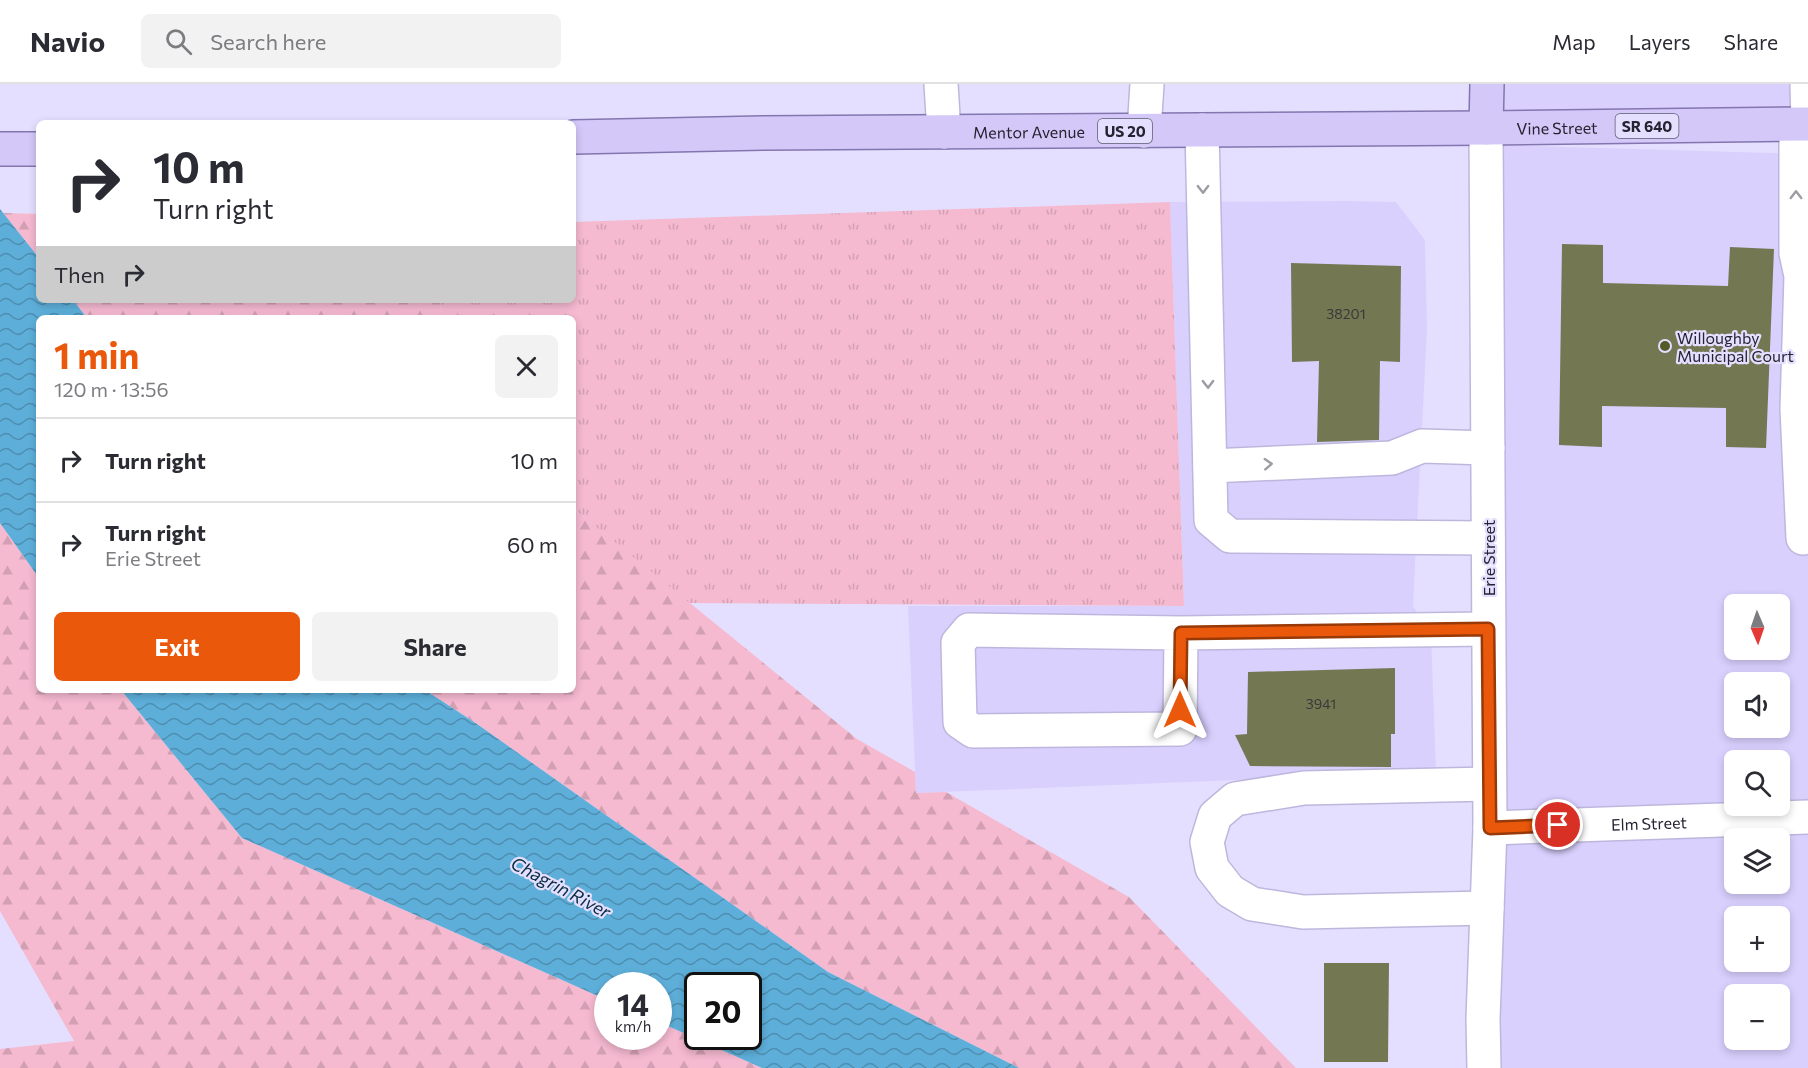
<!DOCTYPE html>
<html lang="en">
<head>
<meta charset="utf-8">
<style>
	:root { --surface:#fff; --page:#f2f2f3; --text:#2b2b33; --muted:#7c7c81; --line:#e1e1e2; --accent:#ea580c }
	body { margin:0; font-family:Commissioner,sans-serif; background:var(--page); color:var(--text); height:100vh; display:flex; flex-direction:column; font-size:22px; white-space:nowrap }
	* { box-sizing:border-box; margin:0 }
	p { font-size:20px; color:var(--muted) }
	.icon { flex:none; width:33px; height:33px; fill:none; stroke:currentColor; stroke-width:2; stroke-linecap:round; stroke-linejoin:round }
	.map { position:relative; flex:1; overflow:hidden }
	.sheet { position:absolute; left:36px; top:231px; width:540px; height:378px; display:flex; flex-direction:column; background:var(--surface); border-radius:9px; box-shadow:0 3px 9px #0003 }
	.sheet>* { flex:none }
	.top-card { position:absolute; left:36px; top:36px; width:540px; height:183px; border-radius:9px; box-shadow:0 3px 9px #0003; background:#fff; color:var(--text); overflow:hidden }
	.needle { width:39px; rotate:178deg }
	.tools { position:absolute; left:1724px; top:510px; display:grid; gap:12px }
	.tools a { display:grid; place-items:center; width:66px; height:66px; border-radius:9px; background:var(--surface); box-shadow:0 3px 9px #0003; font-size:30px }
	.speed { position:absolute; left:594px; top:888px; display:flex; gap:12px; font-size:30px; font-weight:700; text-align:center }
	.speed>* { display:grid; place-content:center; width:78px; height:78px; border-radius:50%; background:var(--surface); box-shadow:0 3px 9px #0003; line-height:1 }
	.speed small { font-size:15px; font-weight:400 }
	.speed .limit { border:3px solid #111; border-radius:9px; background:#fff; color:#111 }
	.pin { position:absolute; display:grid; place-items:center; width:51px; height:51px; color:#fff; margin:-26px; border:3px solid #fff; border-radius:50%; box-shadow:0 2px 6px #0007 }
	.me { position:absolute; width:66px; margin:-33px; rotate:0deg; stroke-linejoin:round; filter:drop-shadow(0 0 4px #0008) }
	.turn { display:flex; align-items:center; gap:21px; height:126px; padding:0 18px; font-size:27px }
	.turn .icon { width:78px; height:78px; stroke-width:2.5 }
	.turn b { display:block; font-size:42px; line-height:51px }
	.then { display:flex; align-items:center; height:57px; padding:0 18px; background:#0003; gap:12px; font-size:22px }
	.round { display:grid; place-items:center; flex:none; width:63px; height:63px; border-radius:9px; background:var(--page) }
	.overview { display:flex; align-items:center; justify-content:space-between; height:102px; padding:0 18px }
	h1 { font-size:36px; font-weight:700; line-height:45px; color:var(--accent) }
	.action { display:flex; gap:12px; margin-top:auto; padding:12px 18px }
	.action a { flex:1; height:69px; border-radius:9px; background:var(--accent); color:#fff; font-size:24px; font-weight:700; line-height:69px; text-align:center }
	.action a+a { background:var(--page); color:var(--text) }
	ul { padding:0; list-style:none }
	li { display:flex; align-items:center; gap:18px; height:84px; padding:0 18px; border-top:2px solid var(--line) }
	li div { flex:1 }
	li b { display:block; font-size:22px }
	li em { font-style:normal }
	header { display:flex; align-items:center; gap:36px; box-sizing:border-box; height:84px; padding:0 30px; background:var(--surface); border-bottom:2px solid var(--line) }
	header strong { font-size:28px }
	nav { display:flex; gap:33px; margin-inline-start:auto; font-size:21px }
	.search { width:420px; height:54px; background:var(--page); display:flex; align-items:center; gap:15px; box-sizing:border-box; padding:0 21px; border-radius:9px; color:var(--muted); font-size:22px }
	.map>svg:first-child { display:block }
	.built { fill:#d9d0fe; fill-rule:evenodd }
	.grass { fill:url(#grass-tufts) }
	.forest { fill:url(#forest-firs) }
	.water { fill:url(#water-waves); fill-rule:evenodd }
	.building { fill:#737853 }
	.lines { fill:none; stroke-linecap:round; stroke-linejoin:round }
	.minor-casing { stroke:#beb7dd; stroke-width:36 }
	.major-casing { stroke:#8376af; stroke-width:36 }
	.minor { stroke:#fff; stroke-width:33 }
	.major { stroke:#d3c8f8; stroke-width:33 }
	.oneway { stroke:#9d9ca2 }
	.route-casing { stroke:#983908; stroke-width:15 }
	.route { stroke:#ea580c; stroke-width:10 }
	.poi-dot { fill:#565a28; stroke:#e5dfff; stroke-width:2 }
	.labels { text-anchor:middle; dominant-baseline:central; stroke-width:4.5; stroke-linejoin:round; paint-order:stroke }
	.number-label { font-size:14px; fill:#39383a }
	.shield { fill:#e5dfff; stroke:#5f5b6f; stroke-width:1.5 }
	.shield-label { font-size:15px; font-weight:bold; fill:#262331 }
	.street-label { font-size:16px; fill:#262331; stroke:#e5dfff }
	.poi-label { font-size:16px; fill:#262331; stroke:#e5dfff; text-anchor:start }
	.water-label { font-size:18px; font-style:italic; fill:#082e40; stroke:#e5dfff }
</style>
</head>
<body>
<header>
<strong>Navio</strong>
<div class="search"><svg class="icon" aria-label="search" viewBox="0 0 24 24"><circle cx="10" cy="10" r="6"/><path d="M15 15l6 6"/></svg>Search here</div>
<nav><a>Map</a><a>Layers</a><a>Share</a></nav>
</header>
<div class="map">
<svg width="1808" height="984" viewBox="0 0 1808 984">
	<defs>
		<pattern id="grass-tufts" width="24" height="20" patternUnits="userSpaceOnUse" patternTransform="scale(1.5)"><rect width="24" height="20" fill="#f5b9d0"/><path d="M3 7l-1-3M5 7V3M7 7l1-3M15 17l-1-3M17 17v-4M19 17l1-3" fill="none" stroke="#d29fb3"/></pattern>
		<pattern id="forest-firs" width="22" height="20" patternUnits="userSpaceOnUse" patternTransform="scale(1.5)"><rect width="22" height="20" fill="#f5b9d0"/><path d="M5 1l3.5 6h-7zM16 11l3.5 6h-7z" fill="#d29fb3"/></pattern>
		<pattern id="water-waves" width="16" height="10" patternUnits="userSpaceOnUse" patternTransform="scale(1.5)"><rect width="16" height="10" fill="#5dafda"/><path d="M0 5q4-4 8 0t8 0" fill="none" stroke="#4d8eb1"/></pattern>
	</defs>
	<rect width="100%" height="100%" fill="#e5dfff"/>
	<path class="built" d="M1501 0H1808V27L1501 33Z
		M1498 61 1808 70V719L1779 721V676H1734V722L1503 732ZM1734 520H1779V566H1734ZM1734 598H1779V644H1734Z
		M1346 117 1396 118 1425 156 1427 245 1413 522 1431 550 1436 688 916 709 908 522H1184L1170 118Z
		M1808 747V984H1499L1502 756ZM1734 754H1779V800H1734ZM1734 832H1779V878H1734ZM1734 910H1779V956H1734Z"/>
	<path class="grass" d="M1170 118 1184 522 688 519 573 424V234H443L439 216H573V138Z"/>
	<path class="forest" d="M3 129 39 130V174Z
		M73 216H439L443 234H87Z
		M573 424 857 655 915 688 916 709 946 708 1129 813 1296 984H1019L828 888 477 640 425 606H573Z
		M0 439 39 494V606H121L242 754 607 916 608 952H658L659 938 762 984H0V965L74 957 0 827Z"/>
	<path class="water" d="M0 125 39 174V216H73L87 234H39V494L0 439Z
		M121 606H425L477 640 828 888 1019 984H762L659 938 658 902H608L607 916 242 754ZM698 902H748V952H698Z"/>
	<path class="building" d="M1562 160 1603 161V199L1728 202 1730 163 1774 165 1766 364 1726 363V324L1602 322V363L1559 361Z
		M1291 179 1401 182 1400 278 1380 277 1379 356 1317 358 1319 277 1292 278Z
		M1395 584V650H1391V683L1250 682 1235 651 1247 650 1248 588Z
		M1324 879H1389L1388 978H1324Z"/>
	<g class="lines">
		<defs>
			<g id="minor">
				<path d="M941 0 944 48"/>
				<path d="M1807 0 1808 40"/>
				<path d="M1796 40V169L1801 192 1797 325 1803 454"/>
				<path d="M1202 46 1211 436 1230 452 1488 454"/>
				<path d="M1144 47 1147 0"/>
				<path d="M1210 382 1392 374 1422 362 1488 364"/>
				<path d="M1181 549 1180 645 973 647 960 638 958 559 969 546 1181 549 1488 545"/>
				<path id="s1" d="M1490 744 1808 733"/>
				<path d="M1487 824 1303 828 1252 820 1230 807 1212 784 1207 758 1215 732 1235 715 1304 704 1489 700"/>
				<path d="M1484 984 1483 935 1490 744 1486 44"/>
			</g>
			<g id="major">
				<path d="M1486 44 1487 0"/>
				<path id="s2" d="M573 53 763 49 1486 44 1808 40"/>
				<path d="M0 65H39"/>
			</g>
		</defs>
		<use href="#minor" class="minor-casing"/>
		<use href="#major" class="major-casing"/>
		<use href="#minor" class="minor"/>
		<use href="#major" class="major"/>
	</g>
	<defs><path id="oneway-chevron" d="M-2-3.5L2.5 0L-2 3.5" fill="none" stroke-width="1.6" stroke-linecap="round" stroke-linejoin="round" transform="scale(1.5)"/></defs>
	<g class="oneway">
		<use href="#oneway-chevron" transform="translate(1203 105) rotate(89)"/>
		<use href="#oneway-chevron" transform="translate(1796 111) rotate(-90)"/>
		<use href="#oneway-chevron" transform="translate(1208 300) rotate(89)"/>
		<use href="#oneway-chevron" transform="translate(1268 380) rotate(-3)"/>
	</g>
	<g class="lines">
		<defs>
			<path id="route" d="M1180 626 1181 549 1488 545 1490 744 1558 741"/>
		</defs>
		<use href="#route" class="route-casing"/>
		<use href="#route" class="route"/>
	</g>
	<circle class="poi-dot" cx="1665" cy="262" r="6"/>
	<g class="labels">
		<g class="number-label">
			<text x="1346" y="229">38201</text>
			<text x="1321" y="619">3941</text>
		</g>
		<g class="shield">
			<rect x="1615.5" y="30" width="63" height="24" rx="4.5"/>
			<rect x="1098" y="35" width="54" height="24" rx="4.5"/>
		</g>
		<g class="shield-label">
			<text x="1647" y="42">SR 640</text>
			<text x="1125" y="47">US 20</text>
		</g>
		<g class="street-label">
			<text stroke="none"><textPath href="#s2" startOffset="984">Vine Street</textPath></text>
			<text stroke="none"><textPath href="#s2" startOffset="456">Mentor Avenue</textPath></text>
			<text transform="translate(1488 474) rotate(-90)">Erie Street</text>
			<text stroke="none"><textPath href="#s1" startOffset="159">Elm Street</textPath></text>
		</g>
		<g class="poi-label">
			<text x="1677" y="253">Willoughby<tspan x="1677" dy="18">Municipal Court</tspan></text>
		</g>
		<g class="water-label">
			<text transform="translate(561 803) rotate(28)">Chagrin River</text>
		</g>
	</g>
</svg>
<div class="tools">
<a><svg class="needle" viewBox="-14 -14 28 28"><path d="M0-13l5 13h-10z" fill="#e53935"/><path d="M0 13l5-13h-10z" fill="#7c7c81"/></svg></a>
<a><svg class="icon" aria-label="sound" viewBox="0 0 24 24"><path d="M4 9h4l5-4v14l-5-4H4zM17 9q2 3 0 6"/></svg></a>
<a><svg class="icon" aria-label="search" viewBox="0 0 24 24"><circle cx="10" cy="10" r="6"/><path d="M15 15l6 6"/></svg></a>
<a><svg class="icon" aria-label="layers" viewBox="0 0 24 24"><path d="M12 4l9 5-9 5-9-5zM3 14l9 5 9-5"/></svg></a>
<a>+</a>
<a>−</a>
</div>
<div class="speed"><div>14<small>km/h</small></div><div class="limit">20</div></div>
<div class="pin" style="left:1558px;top:741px;background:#d93025"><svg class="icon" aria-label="arrive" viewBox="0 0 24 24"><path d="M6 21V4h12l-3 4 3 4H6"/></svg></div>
<svg class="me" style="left:1180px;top:626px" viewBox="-20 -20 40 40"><path d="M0-17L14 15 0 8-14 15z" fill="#ea580c" stroke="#fff" stroke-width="4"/></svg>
<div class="top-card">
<div class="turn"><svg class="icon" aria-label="right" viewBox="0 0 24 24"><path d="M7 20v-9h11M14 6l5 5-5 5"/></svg><div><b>10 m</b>Turn right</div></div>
<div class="then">Then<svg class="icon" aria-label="right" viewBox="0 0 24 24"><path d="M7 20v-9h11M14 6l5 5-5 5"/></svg></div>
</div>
<section class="sheet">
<div class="overview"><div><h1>1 min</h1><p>120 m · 13:56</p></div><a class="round"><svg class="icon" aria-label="close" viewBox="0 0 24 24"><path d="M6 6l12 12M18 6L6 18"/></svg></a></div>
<ul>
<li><svg class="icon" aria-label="right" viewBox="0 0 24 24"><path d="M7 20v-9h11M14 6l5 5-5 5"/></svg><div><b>Turn right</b></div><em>10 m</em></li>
<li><svg class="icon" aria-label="right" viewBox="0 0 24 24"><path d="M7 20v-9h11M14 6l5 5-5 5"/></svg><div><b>Turn right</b><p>Erie Street</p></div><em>60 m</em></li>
</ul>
<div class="action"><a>Exit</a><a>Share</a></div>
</section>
</div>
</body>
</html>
